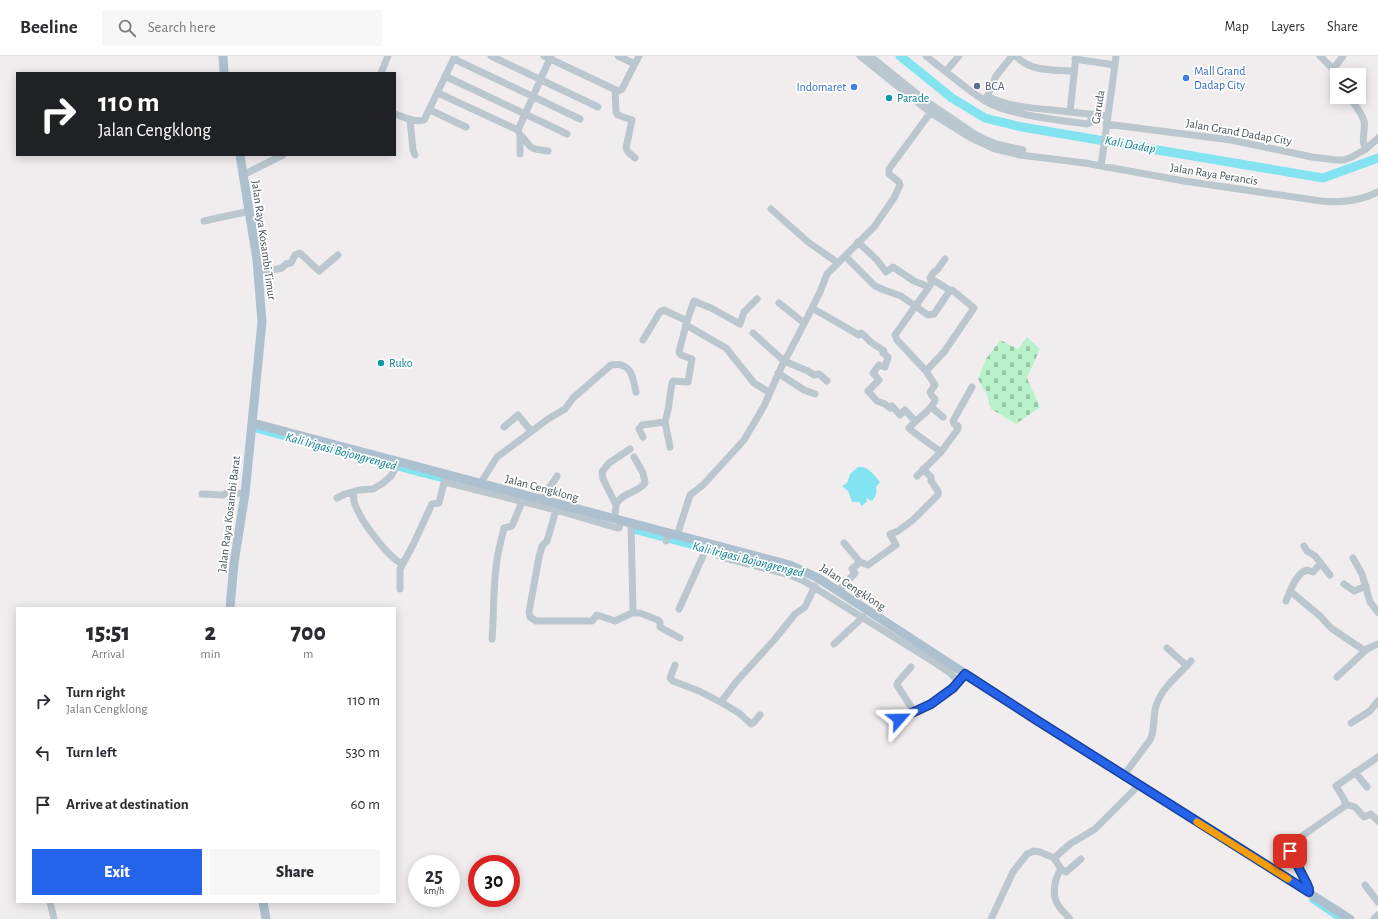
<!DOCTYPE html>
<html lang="en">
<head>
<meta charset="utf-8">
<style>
	:root { --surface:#fff; --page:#f7f7f7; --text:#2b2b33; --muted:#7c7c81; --line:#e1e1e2; --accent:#2563eb }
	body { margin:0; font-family:"Alegreya Sans",sans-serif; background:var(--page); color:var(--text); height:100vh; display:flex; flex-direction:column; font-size:15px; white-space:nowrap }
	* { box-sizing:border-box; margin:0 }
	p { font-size:13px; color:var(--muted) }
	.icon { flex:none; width:22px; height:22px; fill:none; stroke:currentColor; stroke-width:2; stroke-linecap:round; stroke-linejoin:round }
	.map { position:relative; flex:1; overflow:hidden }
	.details { position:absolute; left:16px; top:551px; width:380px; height:296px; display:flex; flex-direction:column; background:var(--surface); border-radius:0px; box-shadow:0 2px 10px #0003 }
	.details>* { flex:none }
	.top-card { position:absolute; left:16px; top:16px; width:380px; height:84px; border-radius:0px; box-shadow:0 2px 10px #0003; background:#202124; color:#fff; overflow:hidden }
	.tools { position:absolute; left:1330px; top:12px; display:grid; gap:8px }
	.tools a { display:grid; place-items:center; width:36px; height:36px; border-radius:0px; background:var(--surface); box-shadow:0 2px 10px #0003; font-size:20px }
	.speed { position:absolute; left:408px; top:799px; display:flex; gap:8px; font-size:20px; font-weight:700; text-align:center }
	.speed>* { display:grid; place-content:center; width:52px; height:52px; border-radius:50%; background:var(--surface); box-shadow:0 2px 10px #0003; line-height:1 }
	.speed small { font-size:10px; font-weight:400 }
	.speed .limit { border:6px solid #d22; background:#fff; color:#111 }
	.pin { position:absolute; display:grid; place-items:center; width:34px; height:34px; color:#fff; margin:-17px; border-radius:8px; box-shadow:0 2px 6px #0006 }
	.me { position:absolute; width:44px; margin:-22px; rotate:65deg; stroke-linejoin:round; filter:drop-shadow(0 0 3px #0008) }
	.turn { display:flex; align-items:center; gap:14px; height:84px; padding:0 16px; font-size:18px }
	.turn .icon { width:52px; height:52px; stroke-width:2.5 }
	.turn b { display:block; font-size:28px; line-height:34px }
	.eta { display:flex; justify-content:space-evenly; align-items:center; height:68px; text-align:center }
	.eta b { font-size:24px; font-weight:800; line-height:28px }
	.cta { display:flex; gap:8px; margin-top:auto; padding:8px 16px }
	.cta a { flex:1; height:46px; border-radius:0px; background:var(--accent); color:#fff; font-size:16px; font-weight:800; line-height:46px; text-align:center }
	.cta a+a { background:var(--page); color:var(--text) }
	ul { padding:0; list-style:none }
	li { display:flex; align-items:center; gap:12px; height:52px; padding:0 16px }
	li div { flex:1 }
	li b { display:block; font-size:15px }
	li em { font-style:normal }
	header { display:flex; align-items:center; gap:24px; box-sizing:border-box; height:56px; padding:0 20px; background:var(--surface); border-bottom:1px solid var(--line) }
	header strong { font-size:19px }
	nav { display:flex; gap:22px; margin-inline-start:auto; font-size:14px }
	.search { width:280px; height:36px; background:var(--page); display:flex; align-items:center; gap:10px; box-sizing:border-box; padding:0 14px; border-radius:0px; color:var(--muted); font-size:15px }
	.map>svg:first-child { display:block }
	.cemetery { fill:url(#cemetery-stones) }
	.water { fill:#83e3f1 }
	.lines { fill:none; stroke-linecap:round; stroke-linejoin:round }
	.canal { stroke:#83e3f1; stroke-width:5.5 }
	.river { stroke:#83e3f1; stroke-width:9 }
	.minor { stroke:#bbc7ce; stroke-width:7 }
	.major { stroke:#acc0cf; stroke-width:9 }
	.route-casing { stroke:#184099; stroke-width:10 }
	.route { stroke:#2563eb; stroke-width:7 }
	.slow { stroke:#f59e0b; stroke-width:7 }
	.shop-dot { fill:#3f7fe0; stroke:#fff; stroke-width:1.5 }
	.service-dot { fill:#5c6f8a; stroke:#fff; stroke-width:1.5 }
	.culture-dot { fill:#0f9aa8; stroke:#fff; stroke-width:1.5 }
	.labels { text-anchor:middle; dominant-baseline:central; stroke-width:3.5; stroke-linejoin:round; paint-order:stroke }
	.shop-label { font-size:12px; fill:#366cbe; stroke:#fff; text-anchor:start }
	.service-label { font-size:12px; fill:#4e5e75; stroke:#fff; text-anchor:start }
	.culture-label { font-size:12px; fill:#0d838f; stroke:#fff; text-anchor:start }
	.street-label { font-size:12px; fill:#45535c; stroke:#fff }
	.water-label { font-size:13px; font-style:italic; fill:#077f90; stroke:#fff }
</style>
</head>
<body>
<header>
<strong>Beeline</strong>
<div class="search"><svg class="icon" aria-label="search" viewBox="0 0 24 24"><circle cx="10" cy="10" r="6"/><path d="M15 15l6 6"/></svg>Search here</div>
<nav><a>Map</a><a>Layers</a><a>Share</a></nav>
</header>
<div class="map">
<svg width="1378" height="863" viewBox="0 0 1378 863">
	<defs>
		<pattern id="cemetery-stones" width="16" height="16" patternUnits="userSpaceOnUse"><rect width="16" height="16" fill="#b9f1ca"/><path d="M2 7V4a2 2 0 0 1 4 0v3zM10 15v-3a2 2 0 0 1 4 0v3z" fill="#98c6a7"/></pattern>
	</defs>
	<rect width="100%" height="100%" fill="#f1edee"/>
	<path class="cemetery" d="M1027 281 1040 293 1027 322 1040 351 1016 368 991 353 987 339 978 323 986 303 1000 284 1018 293Z"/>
	<path class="water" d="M858 411C869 410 873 418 880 426L876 431C877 437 876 440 872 445L866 442 867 445 862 450 859 446H852L848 435 842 430 847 427 850 418Z"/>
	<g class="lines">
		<path class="canal" d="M257 374 425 419
			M429 420 449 425
			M631 474 665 483
			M669 484 718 497
			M1312 844 1340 863"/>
		<path class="river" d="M900 0 952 42 985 62 1022 71 1323 122 1378 102"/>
		<path class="minor" d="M491 0 598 51
			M544 0 618 35 622 33 639 0
			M618 0 635 8
			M860 0 931 57 971 82 995 93 1020 99 1085 107 1184 125 1321 145C1341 147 1360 145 1378 136
			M870 0 926 45 973 77 984 83 996 88 1023 94
			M926 0C944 14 965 32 985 45 1008 59 1059 64 1087 68L1090 67 1092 59
			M1016 0C1030 16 1054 14 1074 15
			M1076 0 1070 56 1108 60
			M1320 0 1333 13 1337 19
			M454 3 580 63
			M1075 3 1115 9
			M1333 13 1343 0
			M946 15 959 0
			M381 17 388 0
			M445 20 567 78
			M615 34 616 56 618 59 632 64 626 92 628 96 635 102
			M438 37 518 74 520 79V98
			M987 40C1012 53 1042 52 1070 56
			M1349 41C1354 48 1362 57 1364 65 1366 76 1360 83 1366 93
			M986 43 996 20 1012 0
			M430 54 466 71
			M395 58C404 61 415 67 424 64L455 0
			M410 64 413 94 415 99
			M1106 68 1231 84 1312 101 1336 104H1344L1352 101 1366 93 1378 82
			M518 74 551 0
			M520 79C525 82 525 85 529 89 532 94 542 94 548 95
			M1101 110 1115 9 1116 0
			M243 119 283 99
			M771 153 808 186 838 207
			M204 165 250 155
			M858 186 877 204 886 216 893 211 914 225 929 231
			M845 200 875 230 884 234 901 240 928 259 934 258 949 236 952 234 974 252 944 296 926 315
			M258 217 282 212 286 208 291 207 295 199 300 197 319 215 338 199
			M931 225H935L951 235
			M779 247 804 267
			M812 252 859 279 861 277C866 280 868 284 872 287 876 290 880 292 884 295L883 297 888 301 885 311 879 309 873 317 879 324 868 335 877 345 885 348 890 352 892 350 900 359 905 354 915 365
			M686 269 726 292 754 327 770 337
			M753 277 784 305 808 315 814 319 819 318 827 325
			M643 284 660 256 664 254 687 265
			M778 317 804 334 815 338
			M931 351 943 361
			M504 371 518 359 531 375
			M643 381 639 373 642 369 665 366
			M670 391 665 366 668 354 672 327 673 325 688 326 692 303 681 299 679 296 687 265 694 245 711 252 740 268 744 256 757 243
			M941 396 912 375 909 372C916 363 935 352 935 343L932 340 930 336 935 329 926 315 897 284 895 279 929 231 932 226 930 222 934 216 937 214 945 203
			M917 420 941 396 958 373V370L954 368 953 365 972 331
			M445 426 556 454 617 472H619L620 465
			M480 428 497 401 548 363 565 353 573 342 611 309C631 305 633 321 636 336
			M353 436C354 439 354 442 354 445 358 462 387 500 402 508
			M202 438 223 439 228 436 245 438
			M337 442 345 438 359 434 373 433 383 427 391 420 399 406
			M539 444C544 435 553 429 557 420
			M616 449 603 423 602 416 609 407 630 393
			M556 454 547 485 542 490 539 501 529 556 530 561 536 565H592L597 559 615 565 634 556
			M615 463C615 458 615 452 617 447 622 437 639 436 645 427L643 417 634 401
			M631 468 633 554 635 557H640L658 564 660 566V571L680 582
			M677 480 690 439 703 429 744 384 764 350 784 305 789 297 807 262 820 236 827 218 874 171 894 142 900 129 899 126 889 118V113L933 53
			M666 485 668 478
			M844 487 860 506
			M718 490 715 497 721 501 790 519 804 525 937 608 949 616 958 625
			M1304 490 1307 495 1315 500 1330 519
			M1353 502 1362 518 1370 546 1378 556
			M1344 528 1354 535 1366 530
			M400 533V513L413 489 432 448 439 447 445 423
			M838 535 855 517 852 513 860 506 868 509 896 489 890 478 898 475 913 464 938 439V435L931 425V421L923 413
			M1290 535 1320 560 1331 572 1365 595
			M1286 545C1290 535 1296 517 1307 514L1313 516 1321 507
			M679 553 703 500 707 488
			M492 583C494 559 493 535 496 512 497 498 501 485 504 472L512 470 522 446
			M834 588 863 561
			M1167 592 1187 610
			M675 609 670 622 673 625 699 635 724 648 739 657 751 668 754 666 760 659
			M911 611 898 626 897 629 915 657
			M1337 621 1367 593 1378 588
			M721 646 736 626 775 583 795 558 805 551 815 530
			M899 663C922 653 944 641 961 622
			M1351 667 1370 655 1378 645
			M1355 716 1367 731
			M1124 719 1150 684C1155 674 1153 665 1155 654 1160 632 1177 621 1191 605
			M1345 748 1355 751 1364 761 1371 758 1378 765
			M1054 802 1070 788 1095 773 1139 729
			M1061 813C1055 822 1051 838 1058 849 1061 854 1066 858 1070 863
			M1365 829 1378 846
			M1309 836C1310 821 1288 804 1289 789L1345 750V745L1336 730 1378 701
			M50 846 54 863
			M991 863 1013 816 1027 798 1034 795 1040 796 1054 802 1061 813 1066 816 1081 803
			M1374 863 1378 859"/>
		<path class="major" d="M223 0 224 17
			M252 367 790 509 818 522 1038 665 1350 863
			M230 552 234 507 245 438 262 266 257 204 240 99
			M263 846 266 863"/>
	</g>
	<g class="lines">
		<defs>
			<path id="route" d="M899 663 931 648 953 632 965 618 1038 665 1309 836V833L1307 828 1290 795"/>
		</defs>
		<use href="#route" class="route-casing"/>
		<use href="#route" class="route"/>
		<path class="slow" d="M1197 766 1288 823"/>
	</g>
	<g class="shop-dot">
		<circle cx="1186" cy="22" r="4"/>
		<circle cx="854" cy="31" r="4"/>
	</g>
	<circle class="service-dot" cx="977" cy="30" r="4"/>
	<g class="culture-dot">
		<circle cx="889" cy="42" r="4"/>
		<circle cx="381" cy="307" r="4"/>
	</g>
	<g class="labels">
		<g class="shop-label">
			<text x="1194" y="15">Mall Grand<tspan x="1194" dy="14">Dadap City</tspan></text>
			<text x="846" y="31" text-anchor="end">Indomaret</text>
		</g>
		<g class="service-label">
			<text x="985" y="30">BCA</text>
		</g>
		<g class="culture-label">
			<text x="897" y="42">Parade</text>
			<text x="389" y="307">Ruko</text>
		</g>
		<g class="street-label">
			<text transform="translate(1098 51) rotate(-81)">Garuda</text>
			<text transform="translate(1239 76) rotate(10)">Jalan Grand Dadap City</text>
			<text transform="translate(1214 118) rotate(9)">Jalan Raya Perancis</text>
			<text transform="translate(264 184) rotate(82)">Jalan Raya Kosambi Timur</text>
			<text transform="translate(542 432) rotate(15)">Jalan Cengklong</text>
			<text transform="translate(229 458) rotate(-83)">Jalan Raya Kosambi Barat</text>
			<text transform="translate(853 531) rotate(33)">Jalan Cengklong</text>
		</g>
		<g class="water-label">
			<text transform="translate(1130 89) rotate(10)">Kali Dadap</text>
			<text transform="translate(341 396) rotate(15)">Kali Irigasi Bojongrenged</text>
			<text transform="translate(748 504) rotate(14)">Kali Irigasi Bojongrenged</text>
		</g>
	</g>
</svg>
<div class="tools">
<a><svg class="icon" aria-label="layers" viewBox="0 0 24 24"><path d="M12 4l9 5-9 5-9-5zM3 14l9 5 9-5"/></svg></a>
</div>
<div class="speed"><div>25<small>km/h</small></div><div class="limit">30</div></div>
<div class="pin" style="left:1290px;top:795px;background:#d93025"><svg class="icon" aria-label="arrive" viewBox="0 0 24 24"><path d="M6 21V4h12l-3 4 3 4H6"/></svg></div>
<svg class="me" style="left:899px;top:663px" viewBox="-20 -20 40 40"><path d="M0-17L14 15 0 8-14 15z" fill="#2563eb" stroke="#fff" stroke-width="4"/></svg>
<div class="top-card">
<div class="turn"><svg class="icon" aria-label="right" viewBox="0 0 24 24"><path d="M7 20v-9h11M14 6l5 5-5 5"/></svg><div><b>110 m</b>Jalan Cengklong</div></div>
</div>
<section class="details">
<div class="eta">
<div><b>15:51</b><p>Arrival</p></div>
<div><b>2</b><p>min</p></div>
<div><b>700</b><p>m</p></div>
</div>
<ul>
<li><svg class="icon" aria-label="right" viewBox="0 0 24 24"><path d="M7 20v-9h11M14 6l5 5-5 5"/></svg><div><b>Turn right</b><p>Jalan Cengklong</p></div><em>110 m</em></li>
<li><svg class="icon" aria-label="left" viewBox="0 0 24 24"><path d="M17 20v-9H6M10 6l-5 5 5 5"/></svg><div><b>Turn left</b></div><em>530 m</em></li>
<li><svg class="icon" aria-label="arrive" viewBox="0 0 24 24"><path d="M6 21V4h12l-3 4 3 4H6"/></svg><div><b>Arrive at destination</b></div><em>60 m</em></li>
</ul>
<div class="cta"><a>Exit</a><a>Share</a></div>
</section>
</div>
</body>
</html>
